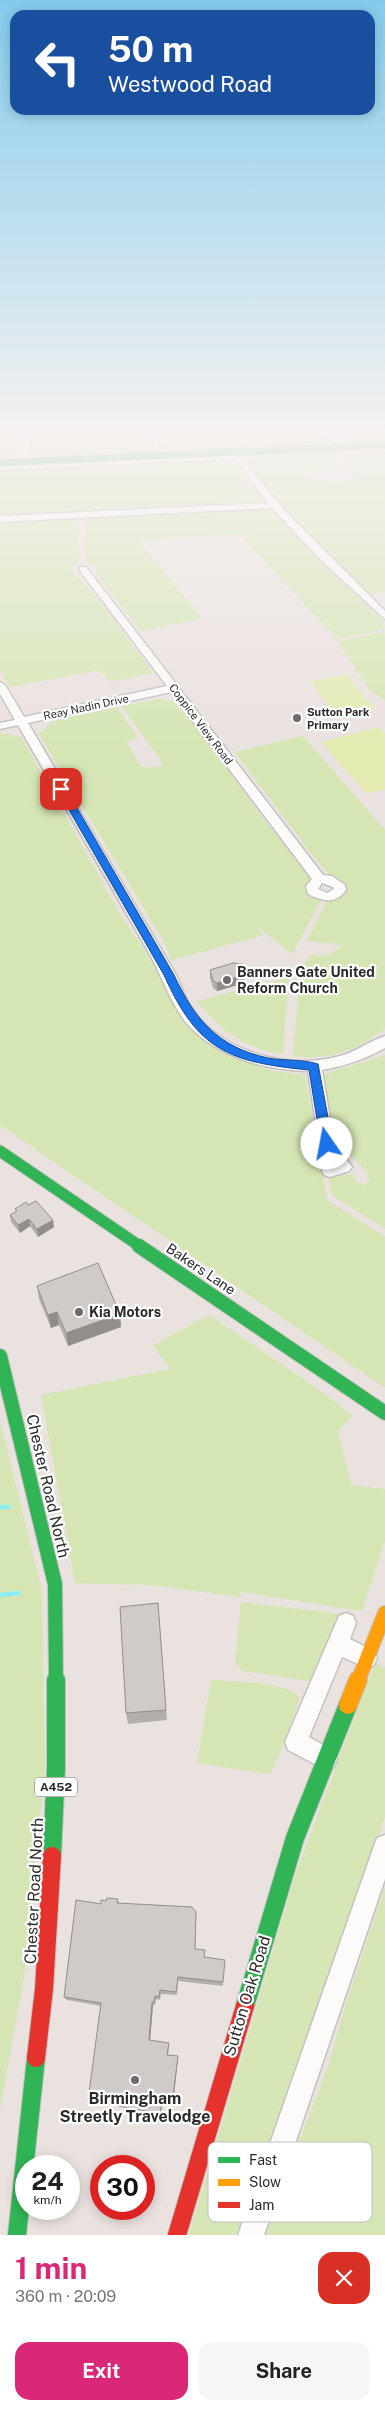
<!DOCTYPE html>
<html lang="en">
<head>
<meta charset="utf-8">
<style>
	:root { --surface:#fff; --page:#f6f6f6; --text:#222; --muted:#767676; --accent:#db2777 }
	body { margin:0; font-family:"Public Sans",sans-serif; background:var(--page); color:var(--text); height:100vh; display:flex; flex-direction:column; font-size:19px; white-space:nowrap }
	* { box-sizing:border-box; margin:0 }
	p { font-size:16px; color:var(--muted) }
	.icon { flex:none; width:28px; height:28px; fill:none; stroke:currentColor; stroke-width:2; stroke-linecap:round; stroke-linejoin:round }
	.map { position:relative; height:2235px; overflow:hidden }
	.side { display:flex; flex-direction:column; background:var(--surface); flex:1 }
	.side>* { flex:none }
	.top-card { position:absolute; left:10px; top:10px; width:365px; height:105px; border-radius:15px; box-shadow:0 2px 12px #0003; background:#1a4fa0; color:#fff; overflow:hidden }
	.speed { position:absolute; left:15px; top:2155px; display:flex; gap:10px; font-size:25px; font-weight:700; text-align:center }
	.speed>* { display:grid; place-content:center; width:65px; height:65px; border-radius:50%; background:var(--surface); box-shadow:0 2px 12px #0003; line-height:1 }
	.speed small { font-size:12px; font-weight:400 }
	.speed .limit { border:8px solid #d22; background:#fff; color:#111 }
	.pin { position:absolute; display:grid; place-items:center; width:42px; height:42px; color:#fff; margin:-21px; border-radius:10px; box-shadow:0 2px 8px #0006 }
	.me { position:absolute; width:55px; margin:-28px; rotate:348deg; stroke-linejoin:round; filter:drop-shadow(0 0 4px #0008) }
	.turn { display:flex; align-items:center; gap:18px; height:105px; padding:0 15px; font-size:22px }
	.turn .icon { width:65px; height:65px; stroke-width:2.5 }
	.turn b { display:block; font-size:35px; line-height:42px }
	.round { display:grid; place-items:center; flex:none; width:52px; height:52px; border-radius:15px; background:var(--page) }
	.summary { display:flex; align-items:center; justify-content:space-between; height:85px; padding:0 15px }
	h1 { font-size:30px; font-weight:700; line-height:38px; color:var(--accent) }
	.action { display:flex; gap:10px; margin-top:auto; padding:10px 15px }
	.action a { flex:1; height:58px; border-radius:15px; background:var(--accent); color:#fff; font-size:20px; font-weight:700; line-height:58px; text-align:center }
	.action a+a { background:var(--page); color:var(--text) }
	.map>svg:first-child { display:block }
	.green { fill:#d5e6b4 }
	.pitch { fill:#e3ebb1 }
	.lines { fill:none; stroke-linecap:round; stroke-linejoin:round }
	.stream { stroke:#8ceef3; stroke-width:4.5 }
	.street-casing { stroke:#c3c1c1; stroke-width:3 }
	.fast-far3-casing { stroke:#c3c1c1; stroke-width:8 }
	.fast-far2-casing { stroke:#c3c1c1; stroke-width:13 }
	.fast-far1-casing { stroke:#c3c1c1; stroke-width:16 }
	.fast-casing { stroke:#c3c1c1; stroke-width:20 }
	.slow-far1-casing { stroke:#c3c1c1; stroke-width:16 }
	.slow-casing { stroke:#c3c1c1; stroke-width:20 }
	.jam-casing { stroke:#c3c1c1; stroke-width:20 }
	.street { fill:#fcfbfa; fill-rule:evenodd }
	.fast-far3 { stroke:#30b455; stroke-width:7 }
	.fast-far2 { stroke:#30b455; stroke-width:11 }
	.fast-far1 { stroke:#30b455; stroke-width:14 }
	.fast { stroke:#30b455; stroke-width:18 }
	.slow-far1 { stroke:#ff9f0a; stroke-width:14 }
	.slow { stroke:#ff9f0a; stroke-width:18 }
	.jam { stroke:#e5322d; stroke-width:18 }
	.wall { fill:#b3afac }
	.shaded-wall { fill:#928e8c }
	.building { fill:#d0cbc8; stroke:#928e8c }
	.route { fill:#1a73e8; stroke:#114b97 }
	.poi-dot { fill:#6d6a69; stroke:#fff; stroke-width:2 }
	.labels { text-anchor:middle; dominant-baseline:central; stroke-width:4.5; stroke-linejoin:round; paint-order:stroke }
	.far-street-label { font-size:11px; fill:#2a2a2a; stroke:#fff }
	.far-poi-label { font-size:11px; font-weight:bold; fill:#2a2a2a; stroke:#fff; text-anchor:start }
	.shield { fill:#fff; stroke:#6a6a6a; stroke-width:1 }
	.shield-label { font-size:12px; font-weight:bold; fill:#2a2a2a }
	.poi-label { font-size:14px; font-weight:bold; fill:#2a2a2a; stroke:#fff; text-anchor:start }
	.street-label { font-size:14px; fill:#2a2a2a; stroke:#fff }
	.near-street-label { font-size:16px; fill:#2a2a2a; stroke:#fff }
	.near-poi-label { font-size:16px; font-weight:bold; fill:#2a2a2a; stroke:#fff }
	.key { fill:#fff; stroke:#bfbfbf; stroke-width:1 }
	.key-label { font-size:14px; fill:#2a2a2a }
</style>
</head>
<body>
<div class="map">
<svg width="385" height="2235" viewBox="0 0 385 2235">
	<rect width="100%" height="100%" fill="#eae2df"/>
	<path class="green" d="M0 431H19L21 456 12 460H0Z
		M32 431H146L151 450 142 454 44 458 33 455Z
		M311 431 326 438 327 441 315 446 172 452 162 449 159 432Z
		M327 431H385V442L360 443Z
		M385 452V592L371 595 313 539 260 480 248 461 261 457 333 453 343 470 302 472 313 482 354 480 344 455Z
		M228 459 235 462 245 478 263 498 257 502 0 516V470Z
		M255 508 269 510 279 516 309 551 381 619 385 629 336 640 334 636 239 534 139 541 202 619 141 631 96 574V566L86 563 84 518Z
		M78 518 79 563 72 566 71 570C103 601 126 638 153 673L110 682 101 670 10 687 0 670V522Z
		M385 631V701L369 689 338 642Z
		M160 699 176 702 185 711 259 813 306 872 313 883 314 895 322 899 292 954 257 926 263 935 172 960 161 937 39 734 54 720 117 707 135 733 137 739 126 741 140 766 148 768 163 765 160 758 121 706Z
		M0 733 21 737 26 745 123 919 144 949 187 1024 208 1042 230 1057 273 1071 305 1075 327 1200 385 1237V1388L0 1125Z
		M303 736 385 830V1028C360 1050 327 1061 293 1056L300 977 305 961 312 954C324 959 334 953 342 945L307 941 327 900 342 897 346 889 343 883 333 879 314 857 235 752Z
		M289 977 283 1054C245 1049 221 1031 197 1001Z
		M385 1055V1229L332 1195 328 1178 341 1174 353 1175 357 1183 360 1182 363 1185 370 1181C365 1166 351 1156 341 1144 327 1127 327 1097 323 1076 326 1071 373 1061 385 1055Z
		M209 1315 311 1384 353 1416 338 1431 351 1485 385 1489V1541L362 1611 241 1592 240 1597 151 1585 75 1583 41 1395 170 1369 153 1345Z
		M0 1420 42 1591 45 1769 24 1977 0 2109Z
		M241 1602 341 1614 310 1681 243 1671 235 1663Z
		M375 1663 385 1668V1817L327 1994 241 2235H189L296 1873Z
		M211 1680C235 1682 283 1681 300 1697L287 1737 270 1774 197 1763Z
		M385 1887V2235H264L328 2066 346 2003Z"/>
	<path class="pitch" d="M347 675 375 709 337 717 311 681Z
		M379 727 385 734V789L367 794 321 742Z"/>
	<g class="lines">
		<path class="stream" d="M0 1507H9
			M0 1595 19 1593"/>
		<defs>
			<path id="street" d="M21 431H29L30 461 26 463 22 461Z
				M148 431H156L162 457 236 454V450H242L249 467 283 509 385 611V619L324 563 272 508 0 522V516L268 503 241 467 238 459 0 470V466L156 458Z
				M313 431H324L354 447 347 449Z
				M80 567H86L323 875 332 876 345 885 346 890C336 905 322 901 308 894L306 886 312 879 171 692 28 723 176 975C183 991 189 1009 202 1021 236 1056 293 1069 340 1056 356 1052 369 1041 385 1036V1048C365 1059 345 1066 322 1070L334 1143 352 1167 349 1171 330 1177 324 1175 322 1171 324 1167 333 1164 319 1145 308 1071C266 1070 223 1059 192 1029 172 1009 163 977 149 953 106 877 62 801 18 725L0 729V723L15 720 0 694V682L5 685 24 717 167 686 80 571ZM322 883 333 887 334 889 327 893 318 889Z
				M346 1613 353 1616 356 1623 350 1639 374 1651 377 1658 374 1665 367 1668 342 1657 309 1737 334 1751 337 1759 334 1767 326 1770 288 1750 285 1742 339 1616Z
				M385 1835V1879L264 2235H238L374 1846 377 1838Z"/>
			<path id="fast-far3" d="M0 463 385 445"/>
			<path id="fast-far2" d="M0 1151 141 1247"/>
			<path id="fast-far1" d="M139 1246 385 1413
				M0 1356 55 1584 56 1681"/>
			<path id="fast" d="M52 1856 56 1768V1680
				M245 2006 295 1838 348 1705
				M17 2235 36 2058"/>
			<path id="slow-far1" d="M358 1681 385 1613"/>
			<path id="slow" d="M348 1705 358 1680"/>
			<path id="jam" d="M36 2058 44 1989 52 1856
				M177 2235 245 2006"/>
		</defs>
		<use href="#street" class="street-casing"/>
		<use href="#fast-far3" class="fast-far3-casing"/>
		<use href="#fast-far2" class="fast-far2-casing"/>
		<use href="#fast-far1" class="fast-far1-casing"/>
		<use href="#fast" class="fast-casing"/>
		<use href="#slow-far1" class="slow-far1-casing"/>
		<use href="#slow" class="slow-casing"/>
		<use href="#jam" class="jam-casing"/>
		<use href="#street" class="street"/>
		<use href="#fast-far3" class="fast-far3"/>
		<use href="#fast-far2" class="fast-far2"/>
		<use href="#fast-far1" class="fast-far1"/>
		<use href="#fast" class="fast"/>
		<use href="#slow-far1" class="slow-far1"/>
		<use href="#slow" class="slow"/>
		<use href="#jam" class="jam"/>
	</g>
	<path class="wall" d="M210 970 245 978 241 984 217 991 213 988 210 978Z
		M28 1205 54 1227 38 1237 30 1226 20 1233 11 1222 10 1215 16 1212 15 1209Z
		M37 1286 120 1314 121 1327 68 1346 59 1325 51 1328 39 1299Z
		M158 1603 167 1720 128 1724 126 1713Z
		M118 1899 119 1903 195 1949 204 1957 223 1982V1986L178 1981 177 1995 161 1994 160 2000 156 1999 155 2005H153L150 2040 169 2046 168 2055 178 2056V2058L173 2104 163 2102 161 2114 91 2101 101 2006 67 2000 64 1997 101 1904 106 1901Z"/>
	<path class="shaded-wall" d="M245 970V978L241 984 217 991V983Z
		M29 1219 30 1226 20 1233 18 1225Z
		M53 1220 54 1227 38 1237 37 1229Z
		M57 1312 59 1325 51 1328 48 1315Z
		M120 1314 121 1327 68 1346 66 1333Z
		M152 2002 153 2005 150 2042 149 2040Z
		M178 2056V2058L173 2104H172Z"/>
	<path class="building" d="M233 963 243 964 245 970 241 976 217 983 213 981 210 970Z
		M36 1201 53 1220 37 1229 29 1219 18 1225 10 1215 17 1211 15 1209 26 1202 28 1205Z
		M98 1263 120 1314 66 1333 57 1312 48 1315 37 1286Z
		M158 1603 166 1710 126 1713 120 1607Z
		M107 1898 118 1899 117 1903 192 1907 196 1912 195 1949 205 1950 204 1957 225 1960 223 1982 178 1977 176 1992 160 1990 159 1997 155 1996 154 2002H152L149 2040 169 2043 167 2055 178 2056 172 2104 162 2101 160 2114 88 2100 101 2003 64 1997 76 1900 101 1904V1900L106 1901Z"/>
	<linearGradient id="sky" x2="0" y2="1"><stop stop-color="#83cbec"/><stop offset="0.58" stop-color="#f6f2f1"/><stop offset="1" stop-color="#f6f2f1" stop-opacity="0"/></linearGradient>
	<rect width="385" height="744" fill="url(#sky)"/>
	<path class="route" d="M58 787 66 789 174 975C195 1020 218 1047 268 1058 285 1061 302 1059 318 1064L333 1144 331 1148H323L321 1144 309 1070C229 1062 198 1051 164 975L57 789Z"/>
	<g class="poi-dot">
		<circle cx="297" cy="718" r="5"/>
		<circle cx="227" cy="980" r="5"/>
		<circle cx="79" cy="1312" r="5"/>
		<circle cx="135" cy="2080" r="5"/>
	</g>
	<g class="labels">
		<g class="far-street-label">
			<text transform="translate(86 707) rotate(-12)">Reay Nadin Drive</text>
			<text transform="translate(201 724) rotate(53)">Coppice View Road</text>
		</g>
		<g class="far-poi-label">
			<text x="307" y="712">Sutton Park<tspan x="307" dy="13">Primary</tspan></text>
		</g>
		<rect class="shield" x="35" y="1777.5" width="42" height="19" rx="4"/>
		<g class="shield-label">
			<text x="56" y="1787">A452</text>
		</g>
		<g class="poi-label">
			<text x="237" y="972">Banners Gate United<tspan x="237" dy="16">Reform Church</tspan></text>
			<text x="89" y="1312">Kia Motors</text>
		</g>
		<g class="street-label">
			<text transform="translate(201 1269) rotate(34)">Bakers Lane</text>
		</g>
		<g class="near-street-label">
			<text transform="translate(48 1486) rotate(77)">Chester Road North</text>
			<text transform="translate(34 1891) rotate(-87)">Chester Road North</text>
			<text transform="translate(247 1996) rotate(-73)">Sutton Oak Road</text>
		</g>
		<g class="near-poi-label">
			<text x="135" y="2098">Birmingham<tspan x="135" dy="18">Streetly Travelodge</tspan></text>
		</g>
	</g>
	<rect x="208" y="2142" width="164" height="80" rx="8" class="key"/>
	<rect x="218" y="2157" width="22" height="6" fill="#30b455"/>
	<rect x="218" y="2179" width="22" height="7" fill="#ff9f0a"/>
	<rect x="218" y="2202" width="22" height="6" fill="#e5322d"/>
	<g class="key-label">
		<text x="249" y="2165">Fast</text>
		<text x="249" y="2187">Slow</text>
		<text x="249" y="2210">Jam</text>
	</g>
</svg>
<div class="speed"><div>24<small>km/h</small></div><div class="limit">30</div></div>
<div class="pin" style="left:61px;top:789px;background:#d93025"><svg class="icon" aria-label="arrive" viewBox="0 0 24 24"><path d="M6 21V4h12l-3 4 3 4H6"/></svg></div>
<svg class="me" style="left:327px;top:1144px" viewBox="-20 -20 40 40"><circle r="19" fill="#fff"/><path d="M0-13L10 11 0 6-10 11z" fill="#1a73e8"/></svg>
<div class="top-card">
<div class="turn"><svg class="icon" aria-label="left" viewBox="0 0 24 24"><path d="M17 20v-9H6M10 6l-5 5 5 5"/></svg><div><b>50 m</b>Westwood Road</div></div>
</div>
</div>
<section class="side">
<div class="summary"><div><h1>1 min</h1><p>360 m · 20:09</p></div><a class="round" style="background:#d93025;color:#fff"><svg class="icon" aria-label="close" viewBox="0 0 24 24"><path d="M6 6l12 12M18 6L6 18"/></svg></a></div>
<div class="action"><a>Exit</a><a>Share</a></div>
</section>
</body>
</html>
